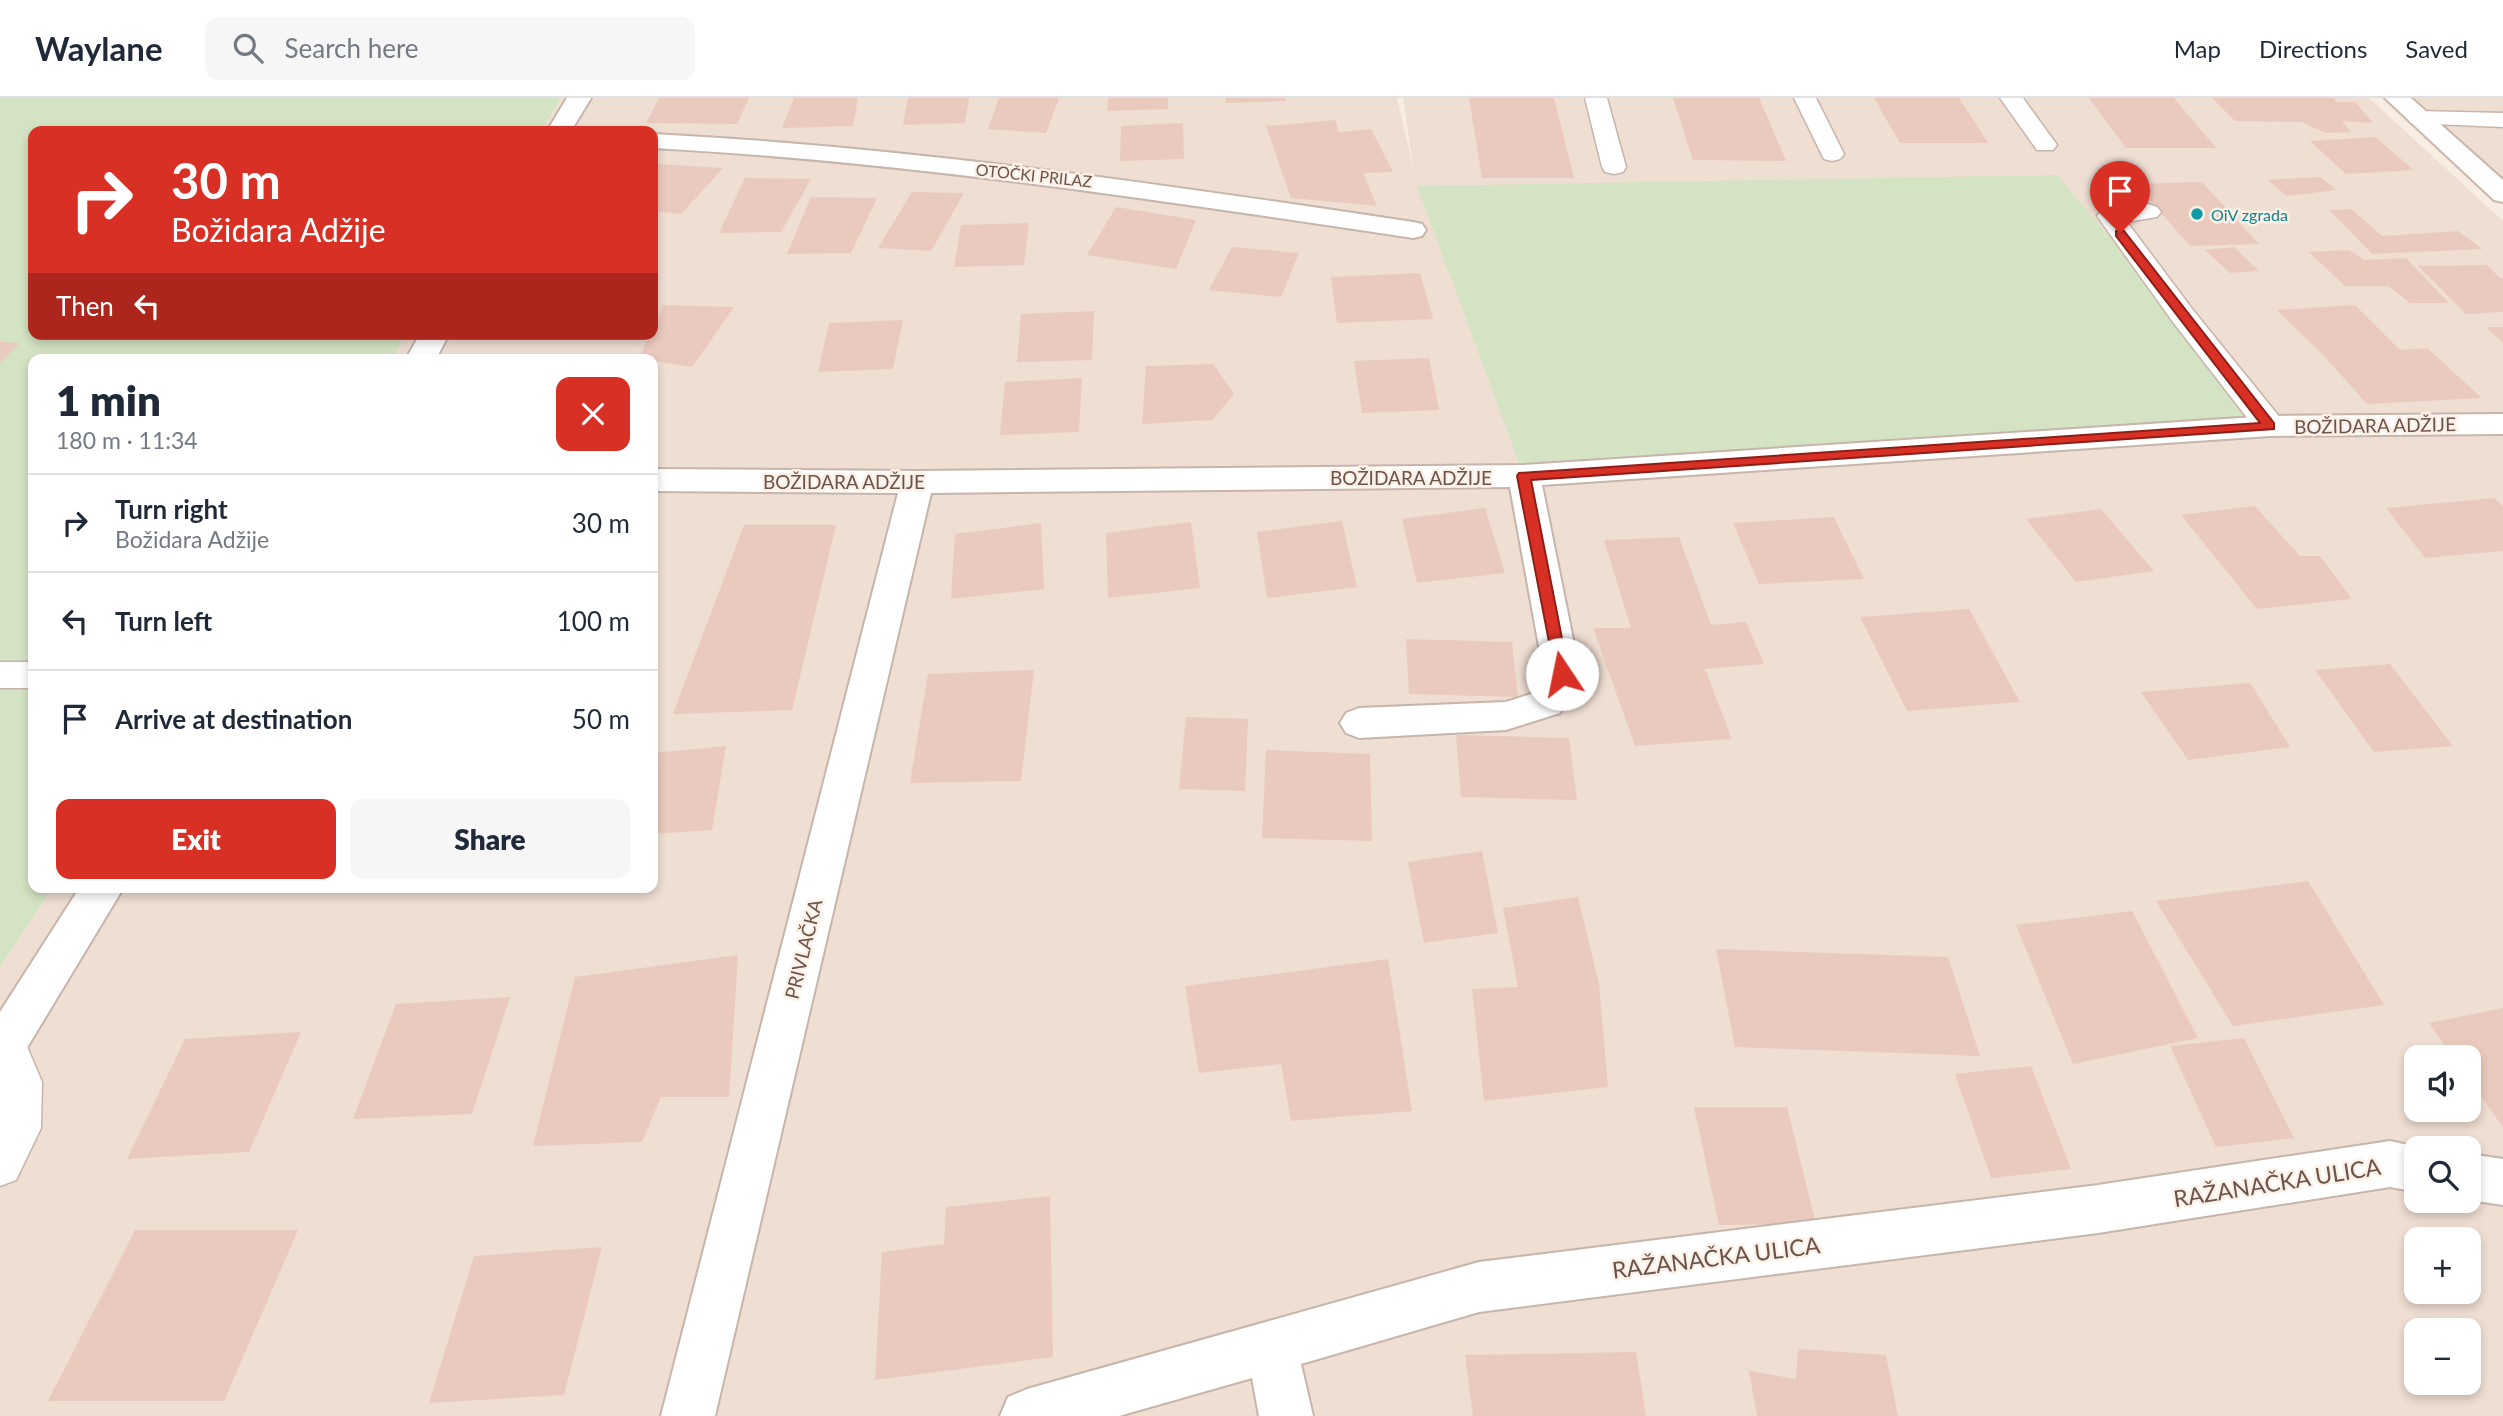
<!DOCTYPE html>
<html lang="en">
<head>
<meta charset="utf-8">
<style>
	:root { --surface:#fff; --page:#f6f6f7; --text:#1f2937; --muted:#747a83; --line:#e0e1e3; --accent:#d93025 }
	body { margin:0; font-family:Lato,sans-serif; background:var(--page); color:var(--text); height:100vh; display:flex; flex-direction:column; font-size:26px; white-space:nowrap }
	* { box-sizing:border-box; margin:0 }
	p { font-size:23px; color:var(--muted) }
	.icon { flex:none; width:38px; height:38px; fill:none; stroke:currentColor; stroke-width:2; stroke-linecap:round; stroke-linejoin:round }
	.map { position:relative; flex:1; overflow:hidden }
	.side { position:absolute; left:28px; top:256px; width:630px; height:539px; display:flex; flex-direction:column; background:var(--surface); border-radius:14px; box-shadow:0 4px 10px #0003 }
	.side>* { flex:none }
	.guide { position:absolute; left:28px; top:28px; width:630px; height:214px; border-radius:14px; box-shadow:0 4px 10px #0003; background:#d93025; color:#fff; overflow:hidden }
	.controls { position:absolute; left:2404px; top:947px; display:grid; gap:14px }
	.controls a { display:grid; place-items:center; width:77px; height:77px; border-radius:14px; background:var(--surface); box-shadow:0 4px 10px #0003; font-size:35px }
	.pin { position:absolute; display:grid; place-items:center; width:60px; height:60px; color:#fff; margin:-72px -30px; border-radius:50% 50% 50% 0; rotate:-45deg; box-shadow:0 0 7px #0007 }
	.pin .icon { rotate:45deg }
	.me { position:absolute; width:77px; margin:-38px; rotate:349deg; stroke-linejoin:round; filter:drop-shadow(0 0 5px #0008) }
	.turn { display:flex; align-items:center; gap:24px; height:147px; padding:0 28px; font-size:32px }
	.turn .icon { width:91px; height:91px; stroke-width:2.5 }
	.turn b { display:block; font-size:49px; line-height:60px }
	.then { display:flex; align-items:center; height:66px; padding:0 28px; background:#0003; gap:14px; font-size:26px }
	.round { display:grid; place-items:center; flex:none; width:74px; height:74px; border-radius:14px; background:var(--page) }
	.summary { display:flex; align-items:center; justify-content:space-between; height:119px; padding:0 28px }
	h1 { font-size:42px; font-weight:800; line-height:52px }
	.button { display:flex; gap:14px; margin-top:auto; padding:14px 28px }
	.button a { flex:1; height:80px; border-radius:14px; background:var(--accent); color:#fff; font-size:28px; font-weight:800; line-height:80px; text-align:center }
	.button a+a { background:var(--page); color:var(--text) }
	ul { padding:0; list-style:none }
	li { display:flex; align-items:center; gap:21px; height:98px; padding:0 28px; border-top:2px solid var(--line) }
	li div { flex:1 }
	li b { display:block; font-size:26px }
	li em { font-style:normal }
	header { display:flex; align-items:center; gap:42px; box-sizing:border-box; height:98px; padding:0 35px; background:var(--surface); border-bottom:2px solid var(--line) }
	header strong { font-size:33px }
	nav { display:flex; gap:38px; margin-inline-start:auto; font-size:24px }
	.search { width:490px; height:63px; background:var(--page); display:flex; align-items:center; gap:18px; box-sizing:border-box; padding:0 24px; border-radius:14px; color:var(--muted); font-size:26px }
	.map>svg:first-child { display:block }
	.residential { fill:#efded2; fill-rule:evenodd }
	.green { fill:#d4e3c3 }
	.building { fill:#eacabe }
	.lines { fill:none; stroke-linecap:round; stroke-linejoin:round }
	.lane-casing { stroke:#c7b4ab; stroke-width:3 }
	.street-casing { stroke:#c7b4ab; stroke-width:4 }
	.secondary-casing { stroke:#ccb6ab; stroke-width:4 }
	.lane { fill:#fff; fill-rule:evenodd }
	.street { fill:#fff; fill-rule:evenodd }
	.secondary { fill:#fff; fill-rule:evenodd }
	.route { fill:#d93025; stroke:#8d1f18; stroke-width:2 }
	.culture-dot { fill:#0f9aa8; stroke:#fcf1e7; stroke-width:2.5 }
	.labels { text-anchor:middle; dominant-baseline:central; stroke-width:5; stroke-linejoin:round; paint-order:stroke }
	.far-street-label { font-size:16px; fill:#6c544c; stroke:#fcf1e7 }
	.far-culture-label { font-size:16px; fill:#0d838f; stroke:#fcf1e7; text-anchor:start }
	.street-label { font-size:19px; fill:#6c544c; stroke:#fcf1e7 }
	.near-street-label { font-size:23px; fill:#6c544c; stroke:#fcf1e7 }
</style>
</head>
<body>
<header>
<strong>Waylane</strong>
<div class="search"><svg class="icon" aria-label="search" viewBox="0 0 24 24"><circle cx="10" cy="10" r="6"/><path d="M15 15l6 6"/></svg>Search here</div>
<nav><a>Map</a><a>Directions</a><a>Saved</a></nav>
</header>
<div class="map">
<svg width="2503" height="1318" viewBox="0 0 2503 1318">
	<rect width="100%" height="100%" fill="#f8ede2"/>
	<path class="residential" d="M561 0H1397L1414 73 1403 0H2369L2503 123V1318H0V869L53 789H653V261H392L406 236H653V33H541ZM2417 959H2469V1012H2417ZM2417 1050H2469V1102H2417ZM2417 1141H2469V1194H2417ZM2417 1232H2469V1284H2417Z
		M2399 0H2503V88Z"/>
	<path class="green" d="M0 0H561L541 33H33V236H406L392 261H33V789H53L0 869Z
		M2057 77 2270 328 1524 378 1417 88Z"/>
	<path class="building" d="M659 0H749L737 26 646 25Z
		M794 0H858L853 28 782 30Z
		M908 0H969L965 25 903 27Z
		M999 0H1059L1046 35 988 31Z
		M1108 0H1168V11L1107 13Z
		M1225 0H1285L1286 3 1226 5Z
		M1469 0H1554L1574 80H1482Z
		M1673 0H1759L1786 63 1693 62Z
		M1874 0H1959L1988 45H1900Z
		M2089 0H2174L2216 50H2126Z
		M2212 0H2334L2336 4H2355L2373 25 2342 23 2351 34 2325 35 2302 24 2235 23Z
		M1335 22 1339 34 1371 31 1393 74 1363 75 1377 108 1291 100 1266 28Z
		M1183 25 1184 61 1120 63 1121 28Z
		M2375 39 2414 72 2346 76 2310 43Z
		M657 66 723 70 681 116 653 113V70Z
		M2320 79 2337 92 2287 98 2267 82Z
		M745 80 811 81 781 134 719 135Z
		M2202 84 2259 146 2190 148 2136 86Z
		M912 94 964 95 931 153 878 150Z
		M811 99 877 100 851 155 787 156Z
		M1116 109 1196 122 1176 171 1087 157Z
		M2351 111 2382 138 2458 133 2482 151 2372 156 2329 112Z
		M1029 125 1024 167 954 169 961 127Z
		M1232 149 1299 155 1281 199 1209 192Z
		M2234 149 2259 173 2230 175 2205 152Z
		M2349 152 2364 162 2406 160 2449 205H2410L2388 188H2345L2309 154Z
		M2487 167 2500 180H2503V214L2466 216 2418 168Z
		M1420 175 1433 221 1337 225 1331 179Z
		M663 207 734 209 692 269 639 261 650 236H653Z
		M2355 207 2400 252 2427 250 2482 300 2367 306 2325 259 2277 212Z
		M1094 213 1092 262 1017 264 1021 216Z
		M903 222 893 271 818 274 829 225Z
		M2486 229H2503V245Z
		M0 244 20 245 0 265Z
		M1429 260 1439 312 1362 315 1354 263Z
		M1213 266 1234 296 1212 322 1142 326 1146 268Z
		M1082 280 1079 334 1000 337 1005 284Z
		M2494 400 2503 408V453L2425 460 2386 410Z
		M2255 408 2300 458H2320L2352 501 2257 511 2181 417Z
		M1485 410 1505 475 1417 485 1402 421Z
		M2101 411 2154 473 2076 484 2026 421Z
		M1834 419 1864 481 1759 486 1733 425Z
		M1342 423 1357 489 1267 500 1257 434Z
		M1191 424 1200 490 1108 500 1106 435Z
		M1041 425 1044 491 951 501 955 436Z
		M744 427H836L792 612 673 616Z
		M1679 439 1711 527 1746 524 1764 566 1705 571 1732 641 1635 648 1593 530H1631L1604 442Z
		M1969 511 2020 604 1907 613 1860 519Z
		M1406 541 1512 544 1518 599 1409 596Z
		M2390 566 2453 648 2374 654 2315 572Z
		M1034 572 1021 683 910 685 928 576Z
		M2250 585 2290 649 2188 662 2141 594Z
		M1186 619 1248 621 1245 693 1179 691Z
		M1456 637 1569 640 1577 702 1461 699Z
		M726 648 712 732 653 736V655Z
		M1266 652 1370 656 1372 743 1262 740Z
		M1482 753 1498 835 1424 845 1408 764Z
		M2308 783 2384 907 2233 928 2156 803Z
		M1578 799 1599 886 1608 989 1484 1003 1472 891 1518 889 1503 810Z
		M2132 813 2198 940 2073 966 2016 827Z
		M1716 851 1948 859 1980 958 1735 949Z
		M738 857 729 999H661L642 1044 533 1048 575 879Z
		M1388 861 1412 1013 1291 1023 1281 966 1199 975 1185 888Z
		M510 899 472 1016 353 1021 396 906Z
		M2503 910V1029L2469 982V959H2453L2429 925Z
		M301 934 249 1054 127 1061 185 941Z
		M2244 940 2294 1040 2216 1049 2170 948Z
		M2031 968 2071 1071 1991 1080 1955 976Z
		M1694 1009H1787L1816 1126 1719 1127Z
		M1050 1098 1053 1259 875 1282 882 1154 944 1146 946 1109Z
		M135 1132H298L224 1303H48Z
		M602 1149 564 1297 429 1305 474 1158Z
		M1798 1251 1886 1257 1898 1318H1757L1749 1273 1796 1281Z
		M1636 1254 1646 1318H1473L1465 1257Z"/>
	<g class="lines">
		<defs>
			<path id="lane" d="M1585 0H1607L1626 69 1623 74 1614 76 1605 74 1602 69Z
				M1794 0H1816L1844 56 1840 61 1832 63 1824 61Z
				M2000 0H2023L2057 47 2053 52H2037Z
				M2419 13 2503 15V29L2411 25 2407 20 2411 15Z
				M2148 106 2157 109 2161 114 2157 119 2127 124 2193 212 2281 321 2285 328 2281 335 2270 337 2259 335 2173 224 2097 118 2101 113Z
				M0 564H33V590H0Z
				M5 926 20 932 42 984 41 1030 16 1082 0 1088V928Z"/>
			<path id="street" d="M567 0H591L571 33H547Z
				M653 36C908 49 1160 86 1413 124L1422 126 1426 132 1422 138 1413 140C1160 102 909 64 653 50Z
				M420 236H449L436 261H406Z
				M2503 316V336L2270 338 1542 387 1580 576 1560 615 1506 632 1359 640 1346 635 1340 625 1346 615 1359 610 1506 604 1534 595 1544 576 1510 389 931 395 715 1318H661L898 395 653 393V371L917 373 1524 367 2270 318Z
				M80 789H124L16 968 0 974V914Z
				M2390 1043 2422 1050H2417V1094L2390 1089 2098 1135 1479 1214 1301 1266 1313 1318H1259L1252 1280 1119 1318H1000L1008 1299 1027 1291 1479 1164 2098 1087Z
				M2469 1056 2503 1061V1107L2469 1102Z"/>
			<path id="secondary" d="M2385 0H2411L2503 82V104L2494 102Z"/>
		</defs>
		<use href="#lane" class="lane-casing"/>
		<use href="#street" class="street-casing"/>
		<use href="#secondary" class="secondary-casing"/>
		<use href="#lane" class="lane"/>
		<use href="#street" class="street"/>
		<use href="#secondary" class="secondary"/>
	</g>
	<path class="route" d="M2116 133H2124L2274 325V331L1531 382 1569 576 1562 582 1556 580 1517 378 1519 375 2260 325 2116 138Z"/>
	<circle class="culture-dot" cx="2197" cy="116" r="7"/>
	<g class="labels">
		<g class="far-street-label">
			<text transform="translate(1034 77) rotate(6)">OTOČKI PRILAZ</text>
		</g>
		<g class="far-culture-label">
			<text x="2211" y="116">OiV zgrada</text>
		</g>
		<g class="street-label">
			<text transform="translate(2375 327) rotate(-1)">BOŽIDARA ADŽIJE</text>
			<text x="1411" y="379">BOŽIDARA ADŽIJE</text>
			<text x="844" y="383">BOŽIDARA ADŽIJE</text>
			<text transform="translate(803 851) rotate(-76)">PRIVLAČKA</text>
		</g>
		<g class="near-street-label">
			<text transform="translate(2277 1084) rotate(-9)">RAŽANAČKA ULICA</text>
			<text transform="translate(1716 1159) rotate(-7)">RAŽANAČKA ULICA</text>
		</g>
	</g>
</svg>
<div class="controls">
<a><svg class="icon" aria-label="sound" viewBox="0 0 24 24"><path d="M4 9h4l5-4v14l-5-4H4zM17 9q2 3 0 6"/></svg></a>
<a><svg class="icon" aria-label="search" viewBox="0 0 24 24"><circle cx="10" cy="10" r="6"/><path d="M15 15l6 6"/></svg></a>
<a>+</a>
<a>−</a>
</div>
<div class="pin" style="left:2120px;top:135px;background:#d93025"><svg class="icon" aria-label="arrive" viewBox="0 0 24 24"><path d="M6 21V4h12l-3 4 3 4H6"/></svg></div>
<svg class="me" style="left:1562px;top:576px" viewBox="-20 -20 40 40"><circle r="19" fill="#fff"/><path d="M0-13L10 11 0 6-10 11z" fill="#d93025"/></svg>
<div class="guide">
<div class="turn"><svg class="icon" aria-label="right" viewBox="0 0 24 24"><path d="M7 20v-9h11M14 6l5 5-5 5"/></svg><div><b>30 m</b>Božidara Adžije</div></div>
<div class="then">Then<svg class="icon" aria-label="left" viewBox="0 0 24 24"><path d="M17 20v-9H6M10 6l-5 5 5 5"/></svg></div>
</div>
<section class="side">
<div class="summary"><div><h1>1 min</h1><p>180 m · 11:34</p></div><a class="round" style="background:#d93025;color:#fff"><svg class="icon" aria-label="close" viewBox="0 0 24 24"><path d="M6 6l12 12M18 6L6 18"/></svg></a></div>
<ul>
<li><svg class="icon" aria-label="right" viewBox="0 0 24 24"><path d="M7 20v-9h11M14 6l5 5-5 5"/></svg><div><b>Turn right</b><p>Božidara Adžije</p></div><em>30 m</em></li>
<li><svg class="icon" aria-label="left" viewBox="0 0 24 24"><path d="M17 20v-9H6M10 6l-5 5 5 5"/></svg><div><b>Turn left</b></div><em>100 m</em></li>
<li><svg class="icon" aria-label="arrive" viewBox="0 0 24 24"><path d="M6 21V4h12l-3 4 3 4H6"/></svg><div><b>Arrive at destination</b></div><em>50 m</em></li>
</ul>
<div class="button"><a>Exit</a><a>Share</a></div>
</section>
</div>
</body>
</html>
